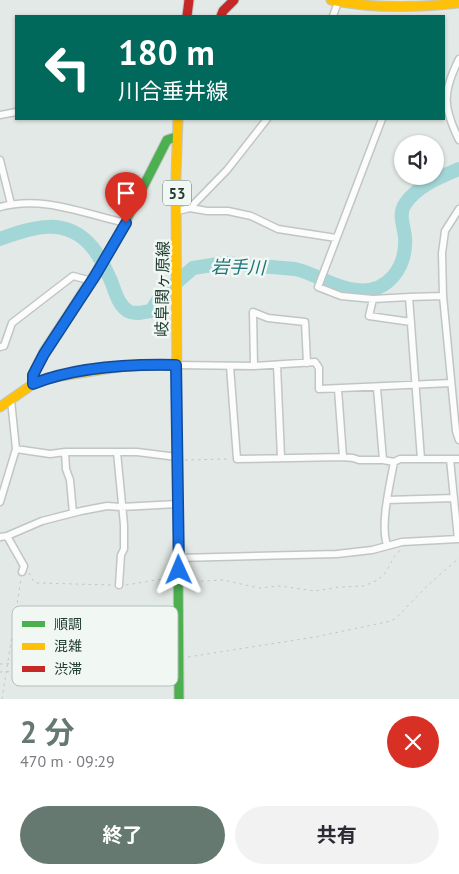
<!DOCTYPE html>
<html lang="ja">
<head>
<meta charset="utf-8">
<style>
	:root { --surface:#fff; --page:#f2f2f3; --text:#2b2b33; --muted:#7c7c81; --accent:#657971 }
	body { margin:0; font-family:"PT Sans","Noto Sans JP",sans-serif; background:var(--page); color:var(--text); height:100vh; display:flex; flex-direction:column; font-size:19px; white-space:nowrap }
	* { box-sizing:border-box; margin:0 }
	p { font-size:16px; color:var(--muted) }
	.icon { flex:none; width:28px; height:28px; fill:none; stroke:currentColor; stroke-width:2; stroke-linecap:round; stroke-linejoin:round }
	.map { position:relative; height:699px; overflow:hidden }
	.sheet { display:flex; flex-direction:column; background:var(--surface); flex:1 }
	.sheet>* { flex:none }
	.hud { position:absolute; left:15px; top:15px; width:430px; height:105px; border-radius:0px; box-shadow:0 1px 4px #0004; background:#00695c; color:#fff; overflow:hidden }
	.buttons { position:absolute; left:394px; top:135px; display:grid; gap:10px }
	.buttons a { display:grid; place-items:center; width:50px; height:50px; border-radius:50%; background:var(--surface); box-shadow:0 1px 4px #0004; font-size:25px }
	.pin { position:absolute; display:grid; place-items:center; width:42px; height:42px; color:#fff; margin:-51px -21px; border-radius:50% 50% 50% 0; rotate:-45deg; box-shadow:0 0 5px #0007 }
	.pin .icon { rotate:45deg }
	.me { position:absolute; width:55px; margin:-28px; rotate:359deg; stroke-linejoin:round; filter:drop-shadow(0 0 4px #0008) }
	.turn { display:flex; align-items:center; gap:18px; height:105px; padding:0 20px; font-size:22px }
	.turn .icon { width:65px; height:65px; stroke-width:2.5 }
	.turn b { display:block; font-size:35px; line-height:42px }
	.round { display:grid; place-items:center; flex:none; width:52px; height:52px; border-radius:26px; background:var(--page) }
	.overview { display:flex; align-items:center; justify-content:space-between; height:85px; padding:0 20px }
	h1 { font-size:30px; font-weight:700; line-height:38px; color:var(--accent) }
	.cta { display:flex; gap:10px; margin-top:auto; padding:10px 20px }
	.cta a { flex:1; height:58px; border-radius:30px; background:var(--accent); color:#fff; font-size:20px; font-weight:700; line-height:58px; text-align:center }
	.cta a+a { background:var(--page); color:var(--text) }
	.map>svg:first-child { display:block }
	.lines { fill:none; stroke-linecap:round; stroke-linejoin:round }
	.river { stroke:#a3d6d7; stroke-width:14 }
	.street-casing { stroke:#c0c6c3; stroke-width:9 }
	.fast-casing { stroke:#bfc6c3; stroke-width:11 }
	.slow-casing { stroke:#bfc6c3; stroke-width:11 }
	.jam-casing { stroke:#bfc6c3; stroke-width:11 }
	.path { stroke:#c0c9c4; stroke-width:1; stroke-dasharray:2.5 4; stroke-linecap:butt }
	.street { stroke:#fbfcfb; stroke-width:6 }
	.fast { stroke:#4caf50; stroke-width:9 }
	.slow { stroke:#ffc107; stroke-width:9 }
	.jam { stroke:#c62828; stroke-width:9 }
	.route-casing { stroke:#114b97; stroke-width:12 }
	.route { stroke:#1a73e8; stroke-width:9 }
	.labels { text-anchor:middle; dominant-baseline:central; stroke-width:5; stroke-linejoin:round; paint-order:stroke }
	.shield { fill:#f1f8f4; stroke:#5f746c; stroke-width:1 }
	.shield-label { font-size:15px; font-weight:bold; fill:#213c32 }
	.street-label { font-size:16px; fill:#213c32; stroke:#f1f8f4 }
	.water-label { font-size:18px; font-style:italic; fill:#1b7278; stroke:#f1f8f4 }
	.key { fill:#f1f8f4; stroke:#b3c0ba; stroke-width:1 }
	.key-label { font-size:14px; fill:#213c32 }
</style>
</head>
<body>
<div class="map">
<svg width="459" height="699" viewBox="0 0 459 699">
	<rect width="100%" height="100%" fill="#e3e9e6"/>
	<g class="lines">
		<path class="river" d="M0 239C33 227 66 216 92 247 100 256 106 270 111 281 115 291 118 305 128 311 135 315 143 312 151 311L160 297 193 268 225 263 295 269C317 274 334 288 356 290 388 294 407 267 405 237 404 226 398 214 405 204 417 186 440 177 459 169"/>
		<defs>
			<path id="street" d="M333 16 338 2
				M459 59C442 93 443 107 459 140
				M0 115 16 112
				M382 119 318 287 341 296 373 299 409 297
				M0 160 11 204
				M0 207C43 195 84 214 126 223
				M190 208 207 211H228L251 216 278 229 336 238
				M459 209 445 231 442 253 443 296 456 431 459 440
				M178 211 190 208 227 170 267 119
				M373 299 369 316 411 322
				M0 347 4 346 12 323 73 276 92 281
				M176 365 254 366 315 362 319 368V389L451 383
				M277 365 281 457
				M230 366 237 459 343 457 338 389
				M254 366 253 312 268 318 305 322 307 363
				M377 388 383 460 394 462 400 459H459
				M16 449 50 454 65 452H137L177 457
				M65 452 66 469 70 480 73 513
				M117 452 124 525V549L121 555 119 585
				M343 457 353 458 359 460H383
				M421 459 409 297 443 296
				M387 500 454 498
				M0 502 16 449 11 400
				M7 536 24 566 22 572
				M0 537 7 536 42 521 81 511 107 506 121 507 178 504
				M387 545C380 524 390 484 394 462
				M179 558 337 554 372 550 402 542 458 539 450 459"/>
			<path id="fast" d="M33 384 36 368 45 350 112 248 167 140 176 137
				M177 403 179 699"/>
			<path id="slow" d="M331 0C374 9 416 8 459 3
				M177 403 176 176 178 119
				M0 407 33 384 48 378 125 366 176 365"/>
			<path id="jam" d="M187 16 189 0
				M221 16 223 11 234 0"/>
		</defs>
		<use href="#street" class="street-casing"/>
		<use href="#fast" class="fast-casing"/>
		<use href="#slow" class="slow-casing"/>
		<use href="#jam" class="jam-casing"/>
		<path class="path" d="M185 460 229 459
			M29 573 34 582 38 583 112 585
			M188 582 223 580 259 588 280 586 315 591 340 587 364 586 378 580 386 572 394 557 400 550
			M126 585 169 578
			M188 657 315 637 391 621 396 618 428 585 459 558
			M0 664 169 658
			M0 672 132 668 170 664
			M2 699 21 579"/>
		<use href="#street" class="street"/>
		<use href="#fast" class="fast"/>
		<use href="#slow" class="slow"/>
		<use href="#jam" class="jam"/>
	</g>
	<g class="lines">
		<defs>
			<path id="route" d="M126 223 95 276 44 354 33 375V384C75 367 132 364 176 365L179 570"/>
		</defs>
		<use href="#route" class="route-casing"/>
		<use href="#route" class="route"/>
	</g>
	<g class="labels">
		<rect class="shield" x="163" y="180.5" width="28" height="25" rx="4"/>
		<g class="shield-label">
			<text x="177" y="193">53</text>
		</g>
		<g class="street-label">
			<text transform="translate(162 289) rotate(-89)">岐阜関ヶ原線</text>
		</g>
		<g class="water-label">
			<text transform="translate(238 267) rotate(1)">岩手川</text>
		</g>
	</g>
	<rect x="12" y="606" width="166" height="80" rx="8" class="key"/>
	<rect x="22" y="621" width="23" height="6" fill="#4caf50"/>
	<rect x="22" y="643" width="23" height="7" fill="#ffc107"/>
	<rect x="22" y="666" width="23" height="6" fill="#c62828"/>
	<g class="key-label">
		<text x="54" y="629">順調</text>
		<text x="54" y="651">混雑</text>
		<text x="54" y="674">渋滞</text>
	</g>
</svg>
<div class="buttons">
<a><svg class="icon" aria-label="sound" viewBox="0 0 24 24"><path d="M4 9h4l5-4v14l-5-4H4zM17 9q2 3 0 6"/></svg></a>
</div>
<div class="pin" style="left:126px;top:223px;background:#d93025"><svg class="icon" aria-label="arrive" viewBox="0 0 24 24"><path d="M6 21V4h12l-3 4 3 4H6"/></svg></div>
<svg class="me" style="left:179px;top:570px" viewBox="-20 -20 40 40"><path d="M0-17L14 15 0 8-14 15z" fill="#1a73e8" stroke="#fff" stroke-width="4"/></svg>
<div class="hud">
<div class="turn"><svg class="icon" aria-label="left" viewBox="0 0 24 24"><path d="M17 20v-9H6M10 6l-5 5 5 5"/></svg><div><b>180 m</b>川合垂井線</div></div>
</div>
</div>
<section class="sheet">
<div class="overview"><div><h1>2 分</h1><p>470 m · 09:29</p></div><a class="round" style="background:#d93025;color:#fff"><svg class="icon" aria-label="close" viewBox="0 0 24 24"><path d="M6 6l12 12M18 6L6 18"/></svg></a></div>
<div class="cta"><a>終了</a><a>共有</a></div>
</section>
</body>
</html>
